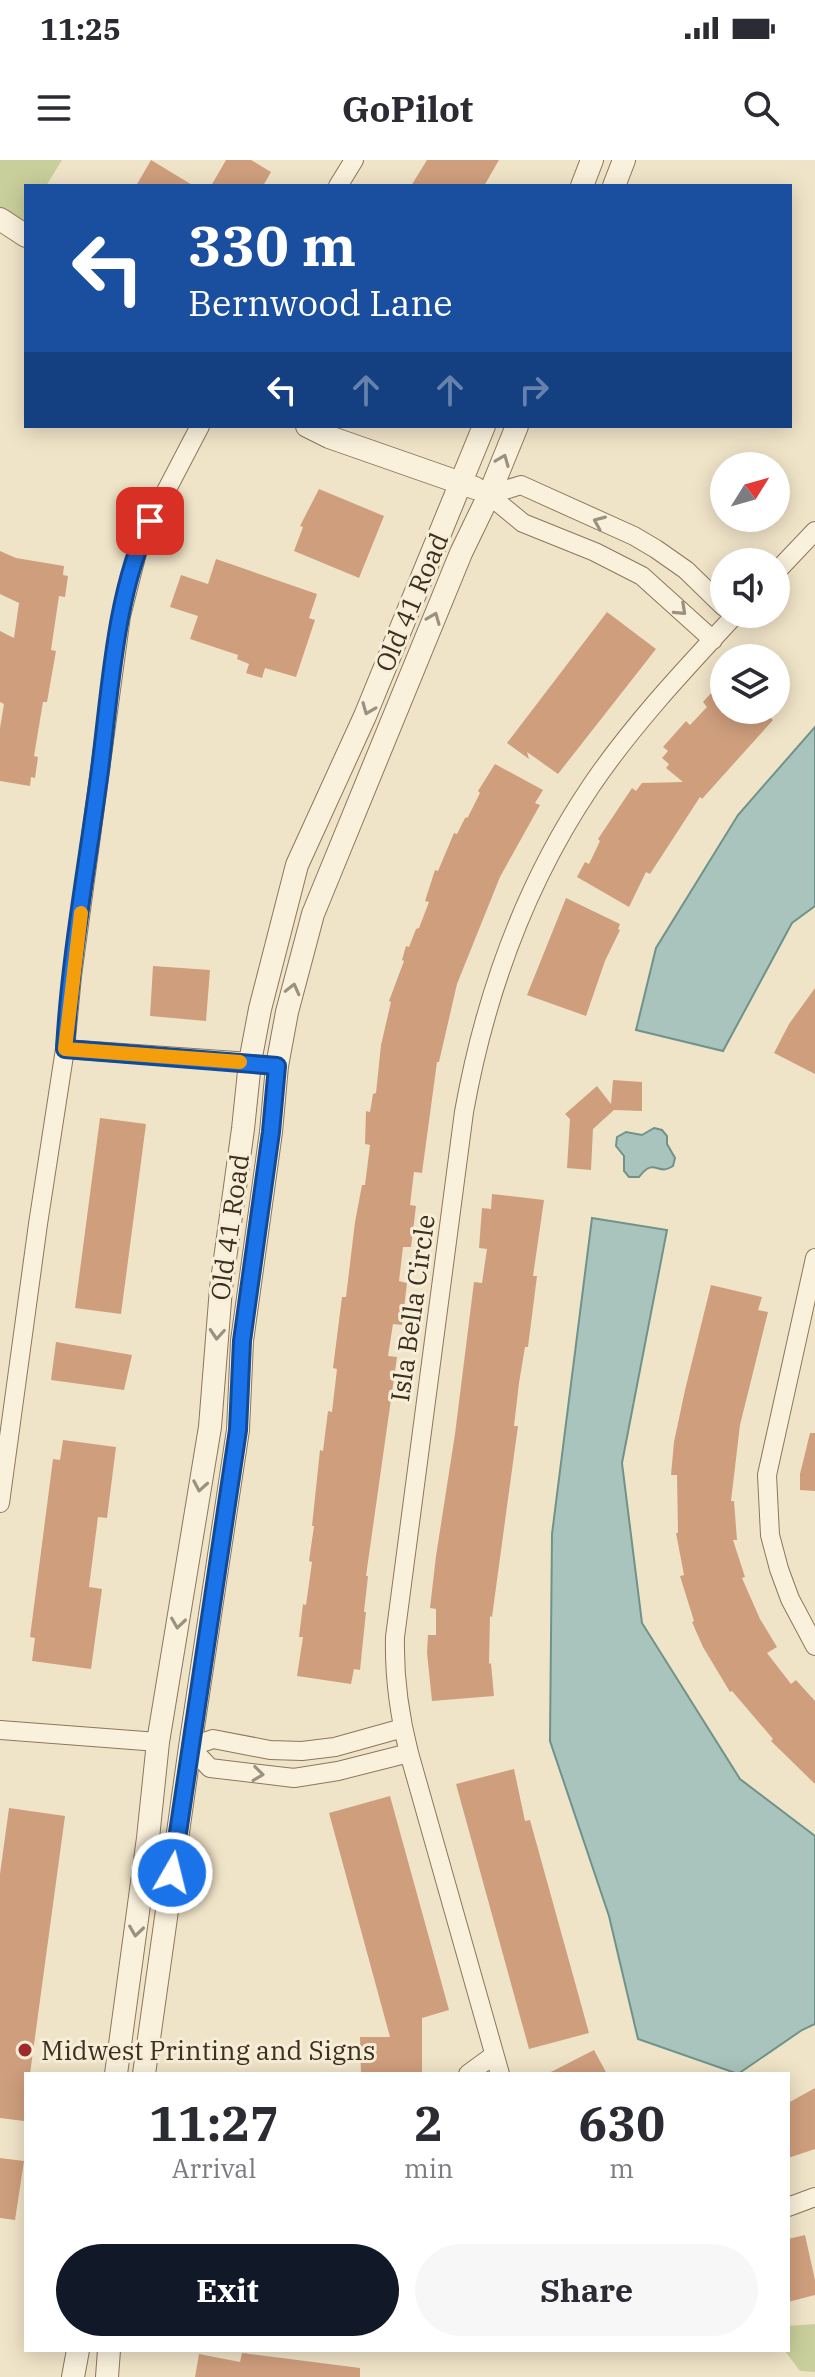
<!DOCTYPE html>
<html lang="en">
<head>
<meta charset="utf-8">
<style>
	:root { --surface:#fff; --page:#f7f7f7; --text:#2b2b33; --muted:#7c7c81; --accent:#111827 }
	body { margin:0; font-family:"IBM Plex Serif",serif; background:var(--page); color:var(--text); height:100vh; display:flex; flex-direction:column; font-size:30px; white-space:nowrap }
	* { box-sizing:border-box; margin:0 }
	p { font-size:26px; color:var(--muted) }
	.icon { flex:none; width:44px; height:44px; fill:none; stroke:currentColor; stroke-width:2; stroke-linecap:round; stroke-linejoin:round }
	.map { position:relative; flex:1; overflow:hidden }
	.details { position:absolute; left:24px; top:1912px; width:766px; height:280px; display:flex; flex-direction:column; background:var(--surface); border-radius:0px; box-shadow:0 4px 20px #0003 }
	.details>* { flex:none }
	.hud { position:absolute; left:24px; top:24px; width:768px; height:244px; border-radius:0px; box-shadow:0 4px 20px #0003; background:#1a4fa0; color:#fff; overflow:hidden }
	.needle { width:52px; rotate:53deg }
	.tools { position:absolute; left:710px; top:292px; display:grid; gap:16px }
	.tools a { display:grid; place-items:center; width:80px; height:80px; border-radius:50%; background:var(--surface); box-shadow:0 4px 20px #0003; font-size:40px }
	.pin { position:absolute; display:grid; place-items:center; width:68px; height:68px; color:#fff; margin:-34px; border-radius:16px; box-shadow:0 4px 12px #0006 }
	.me { position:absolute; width:88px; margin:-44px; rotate:8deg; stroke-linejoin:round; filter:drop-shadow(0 0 6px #0008) }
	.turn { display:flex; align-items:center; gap:28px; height:168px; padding:0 32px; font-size:36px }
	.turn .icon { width:104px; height:104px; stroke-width:2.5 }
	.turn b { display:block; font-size:56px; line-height:68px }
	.lanes { display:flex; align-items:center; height:76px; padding:0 32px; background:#0003; justify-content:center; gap:40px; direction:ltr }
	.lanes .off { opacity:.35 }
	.eta { display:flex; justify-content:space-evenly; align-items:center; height:136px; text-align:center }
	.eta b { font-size:48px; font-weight:700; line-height:56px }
	.primary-button { display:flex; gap:16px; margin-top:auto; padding:16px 32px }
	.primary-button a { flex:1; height:92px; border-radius:48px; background:var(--accent); color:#fff; font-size:32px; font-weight:700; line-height:92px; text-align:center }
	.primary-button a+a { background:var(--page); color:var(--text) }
	.status { display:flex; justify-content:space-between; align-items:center; height:56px; padding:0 40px; background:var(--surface); direction:ltr }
	.status svg { height:22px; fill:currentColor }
	header { display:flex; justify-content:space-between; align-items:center; height:104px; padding:0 32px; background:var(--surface); font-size:36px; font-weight:700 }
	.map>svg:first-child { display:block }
	.green { fill:#c9cf9b }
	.water { fill:#a9c4bc; stroke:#6f938a; stroke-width:2 }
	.building { fill:#cf9f7d }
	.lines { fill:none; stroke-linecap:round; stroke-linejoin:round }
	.minor-casing { stroke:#8d765c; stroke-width:20 }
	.tertiary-casing { stroke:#8d765c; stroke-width:24 }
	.minor { stroke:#faf1dc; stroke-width:18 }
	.tertiary { stroke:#faf1dc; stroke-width:22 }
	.oneway { stroke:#9c907e }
	.route-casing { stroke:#114b97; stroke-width:20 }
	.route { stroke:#1a73e8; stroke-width:14 }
	.slow { stroke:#f59e0b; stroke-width:14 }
	.poi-dot { fill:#9e2a2b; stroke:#f7eed8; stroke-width:3 }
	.labels { text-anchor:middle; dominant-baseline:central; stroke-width:6; stroke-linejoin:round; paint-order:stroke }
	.street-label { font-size:26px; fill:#3d2e20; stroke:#f7eed8 }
	.poi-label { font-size:26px; fill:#3d2e20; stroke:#f7eed8; text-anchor:start }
</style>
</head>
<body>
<div class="status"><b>11:25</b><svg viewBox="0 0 49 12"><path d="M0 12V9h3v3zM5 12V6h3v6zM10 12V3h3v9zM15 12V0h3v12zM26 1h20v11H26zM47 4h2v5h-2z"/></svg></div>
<header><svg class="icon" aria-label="menu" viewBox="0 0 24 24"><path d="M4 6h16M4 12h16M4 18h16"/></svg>GoPilot<svg class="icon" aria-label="search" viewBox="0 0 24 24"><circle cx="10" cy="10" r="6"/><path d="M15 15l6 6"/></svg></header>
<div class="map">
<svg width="815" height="2217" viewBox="0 0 815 2217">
	<rect width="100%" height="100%" fill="#f0e4c8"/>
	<path class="green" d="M0 0H62L46 26H26V58L23 62 0 47Z
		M815 2164V2212L800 2211 784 2190H788V2166Z"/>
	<path class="water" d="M815 567V746L792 763 723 891 636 870 656 788 738 655Z
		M654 968 662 970 667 976V984L675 998 673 1006C657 1017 655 996 639 1017H629L624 1011V996L616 986 617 977 626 972 642 975Z
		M592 1058 667 1070 622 1303 642 1463 740 1619 815 1676V1864L802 1870 738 1914 638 1879 609 1756 550 1581 552 1374Z"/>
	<path class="building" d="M151 0 194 26H136Z
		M226 0H251L271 12 263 26H211Z
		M427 0H499L484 26H411Z
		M319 329 384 356 359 418 294 391 303 367 300 366Z
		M0 391 16 398 64 406 63 415 68 416 65 437 59 436 51 490 56 491 47 542H43L34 596 38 597 35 618 31 617 30 626 0 621V568L4 544 0 542V471L14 478 19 443 0 434Z
		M216 399 317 434 309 458 315 460 296 517 265 508 262 518 246 513 249 504 237 499 238 495 190 479 198 456 170 447 181 415 208 424Z
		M607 452 656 489 558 614 527 592 529 599 507 583Z
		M724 519V550H762L773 560 702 639 700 637 650 714 646 712 629 747 577 717 585 702 589 704 600 681 598 679 632 628 636 631 642 623 683 622 666 608 669 604 662 598 668 591 663 587 686 561 690 565 707 547 703 542Z
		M495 604 543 630 535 643 540 645 500 717 457 824 439 902H437L422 1013 414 1012 410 1045 416 1046 411 1087H403L399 1121 407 1123 402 1165 393 1164 388 1196 397 1197 366 1416H368L364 1452H366L360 1510 354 1509 351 1524 297 1516 303 1477H299L303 1444 306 1445 312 1402 309 1401 314 1366H312L320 1290 323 1291 328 1251 332 1252 337 1209 333 1208 342 1137H346L355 1062 362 1025H365L370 985 365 984 366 951 370 952 373 934 376 933 381 885 391 842 389 841 404 801 402 800 406 786 409 787 416 769 419 768 429 742 425 741 435 710 438 711 454 673 457 674 465 658 468 657 480 633 478 631Z
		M566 738 620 764 618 769 620 770 605 801 586 856 527 835Z
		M153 806 210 810 206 861 150 856Z
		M815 828V914L774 893 789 864Z
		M613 920 642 922V951L614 950 593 969 591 1010 567 1008 570 959 565 954 597 926 611 944Z
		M100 958 146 964 121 1154 75 1148Z
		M492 1034 544 1040 533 1116H537L528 1187H525L519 1223 514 1266H518L508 1339 492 1457 490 1456 489 1504 491 1503 494 1536 432 1541 427 1493 428 1475H436V1449L430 1448 436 1396 455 1274 474 1122 482 1123 487 1089 479 1088 482 1048 491 1049Z
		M711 1125 762 1137 758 1150 768 1152 740 1265 731 1341H734L737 1380H733L745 1417 742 1418 760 1459 777 1487 767 1493 791 1524 796 1520 815 1541V1624L771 1581 773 1579 732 1531 730 1532 703 1487 692 1462 694 1461 680 1416 684 1415 676 1373H678L677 1315H671L674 1282 685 1230Z
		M56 1182 132 1195 124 1230 51 1220Z
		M810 1273H815V1331L800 1330V1314Z
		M63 1280 116 1287 107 1358 98 1357 89 1427 102 1429 91 1509 32 1501 35 1478 30 1477 53 1299 60 1300Z
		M514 1609 525 1661 530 1660 589 1873 529 1889 456 1624Z
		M390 1636 449 1850 422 1858V1914H361L360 1877H390L329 1653Z
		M9 1648 65 1656 30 1914H26L24 1961 0 1958V1714Z
		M594 1890 607 1914H547Z
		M815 1928V1989L788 1998V1943Z
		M0 1998 24 2001 15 2060 0 2058Z
		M805 2075 815 2120V2135L788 2142V2079Z
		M242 2193 360 2208V2217H195L199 2194 240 2202Z"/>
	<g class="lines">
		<defs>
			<path id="minor" d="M338 26 354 0
				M489 335 521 325 634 376 656 389 686 410 724 447
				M489 335 523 363 595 392 642 416 713 480
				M776 412 815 371
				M65 889 250 902
				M815 1098 767 1315 770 1375 779 1409 790 1439 815 1486
				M0 1343 38 1064 65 889 72 816 121 456 140 381 200 266
				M403 1568 335 1587 302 1591 270 1590 213 1579 190 1587 210 1608 294 1618 338 1611 409 1593
				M0 1570 158 1582
				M468 1914 494 1895
				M500 1914 409 1593C399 1554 394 1517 395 1477L464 952C485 835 525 724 591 626 633 564 686 508 736 454
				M788 2047 815 2037"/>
			<path id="tertiary" d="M582 26 592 0
				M614 26 624 0
				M0 59 26 76
				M307 266 329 277 475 328
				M116 1914 148 1678 158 1582 210 1267 221 1128 243 969 250 902 260 849 297 705 365 556 484 266
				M144 1914 190 1587 238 1270 242 1181 271 972 277 906 287 852 313 754 461 393 489 335 517 266
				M73 2217 78 2190
				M107 2217 109 2190"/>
		</defs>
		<use href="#minor" class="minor-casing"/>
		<use href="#tertiary" class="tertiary-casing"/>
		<use href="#minor" class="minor"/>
		<use href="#tertiary" class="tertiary"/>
	</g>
	<defs><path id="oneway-chevron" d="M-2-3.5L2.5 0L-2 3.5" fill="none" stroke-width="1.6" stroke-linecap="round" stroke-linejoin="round" transform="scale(2)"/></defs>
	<g class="oneway">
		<use href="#oneway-chevron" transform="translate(503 300) rotate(-68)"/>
		<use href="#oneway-chevron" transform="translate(599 362) rotate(-157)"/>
		<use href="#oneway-chevron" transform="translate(681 450) rotate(43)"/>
		<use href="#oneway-chevron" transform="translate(434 458) rotate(-68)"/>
		<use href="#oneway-chevron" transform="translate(368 549) rotate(112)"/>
		<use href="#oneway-chevron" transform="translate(293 829) rotate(-76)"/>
		<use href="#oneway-chevron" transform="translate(217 1174) rotate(94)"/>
		<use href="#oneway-chevron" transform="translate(200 1326) rotate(100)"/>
		<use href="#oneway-chevron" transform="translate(178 1463) rotate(98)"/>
		<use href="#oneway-chevron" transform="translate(258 1614) rotate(7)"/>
		<use href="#oneway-chevron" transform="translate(136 1771) rotate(98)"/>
	</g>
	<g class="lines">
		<defs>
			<path id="route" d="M150 361C114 434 110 537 99 617 87 707 70 798 65 889L277 906 271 972 242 1181 238 1270 172 1713"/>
		</defs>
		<use href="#route" class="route-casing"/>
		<use href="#route" class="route"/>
		<path class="slow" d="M81 753 65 889 240 902"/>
	</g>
	<circle class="poi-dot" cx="25" cy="1890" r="8"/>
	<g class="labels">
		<g class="street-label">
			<text transform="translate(411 442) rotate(-67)">Old 41 Road</text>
			<text transform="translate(229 1067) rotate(-82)">Old 41 Road</text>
			<text transform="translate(412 1148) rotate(-82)">Isla Bella Circle</text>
		</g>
		<g class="poi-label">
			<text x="41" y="1890">Midwest Printing and Signs</text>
		</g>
	</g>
</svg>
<div class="tools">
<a><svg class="needle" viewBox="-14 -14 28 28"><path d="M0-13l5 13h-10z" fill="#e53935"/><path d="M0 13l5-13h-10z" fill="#7c7c81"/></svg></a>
<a><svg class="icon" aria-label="sound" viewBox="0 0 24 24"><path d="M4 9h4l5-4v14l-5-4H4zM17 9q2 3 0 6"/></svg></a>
<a><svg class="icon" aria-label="layers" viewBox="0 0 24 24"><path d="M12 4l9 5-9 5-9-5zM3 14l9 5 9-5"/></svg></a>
</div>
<div class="pin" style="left:150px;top:361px;background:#d93025"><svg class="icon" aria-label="arrive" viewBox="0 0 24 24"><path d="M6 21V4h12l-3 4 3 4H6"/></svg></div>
<svg class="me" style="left:172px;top:1713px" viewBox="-20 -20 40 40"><circle r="17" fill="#1a73e8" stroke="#fff" stroke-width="3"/><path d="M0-11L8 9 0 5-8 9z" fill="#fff"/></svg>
<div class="hud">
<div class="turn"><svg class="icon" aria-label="left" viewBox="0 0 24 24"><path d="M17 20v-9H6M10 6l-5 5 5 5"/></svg><div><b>330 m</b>Bernwood Lane</div></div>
<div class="lanes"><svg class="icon" aria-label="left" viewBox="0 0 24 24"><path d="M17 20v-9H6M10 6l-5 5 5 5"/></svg><svg class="icon off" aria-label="ahead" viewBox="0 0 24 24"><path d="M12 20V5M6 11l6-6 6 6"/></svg><svg class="icon off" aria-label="ahead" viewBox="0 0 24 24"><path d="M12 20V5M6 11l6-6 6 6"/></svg><svg class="icon off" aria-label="right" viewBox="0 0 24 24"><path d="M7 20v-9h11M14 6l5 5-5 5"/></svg></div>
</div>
<section class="details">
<div class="eta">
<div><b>11:27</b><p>Arrival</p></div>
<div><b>2</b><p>min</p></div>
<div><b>630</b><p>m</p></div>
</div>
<div class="primary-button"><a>Exit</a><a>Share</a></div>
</section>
</div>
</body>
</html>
